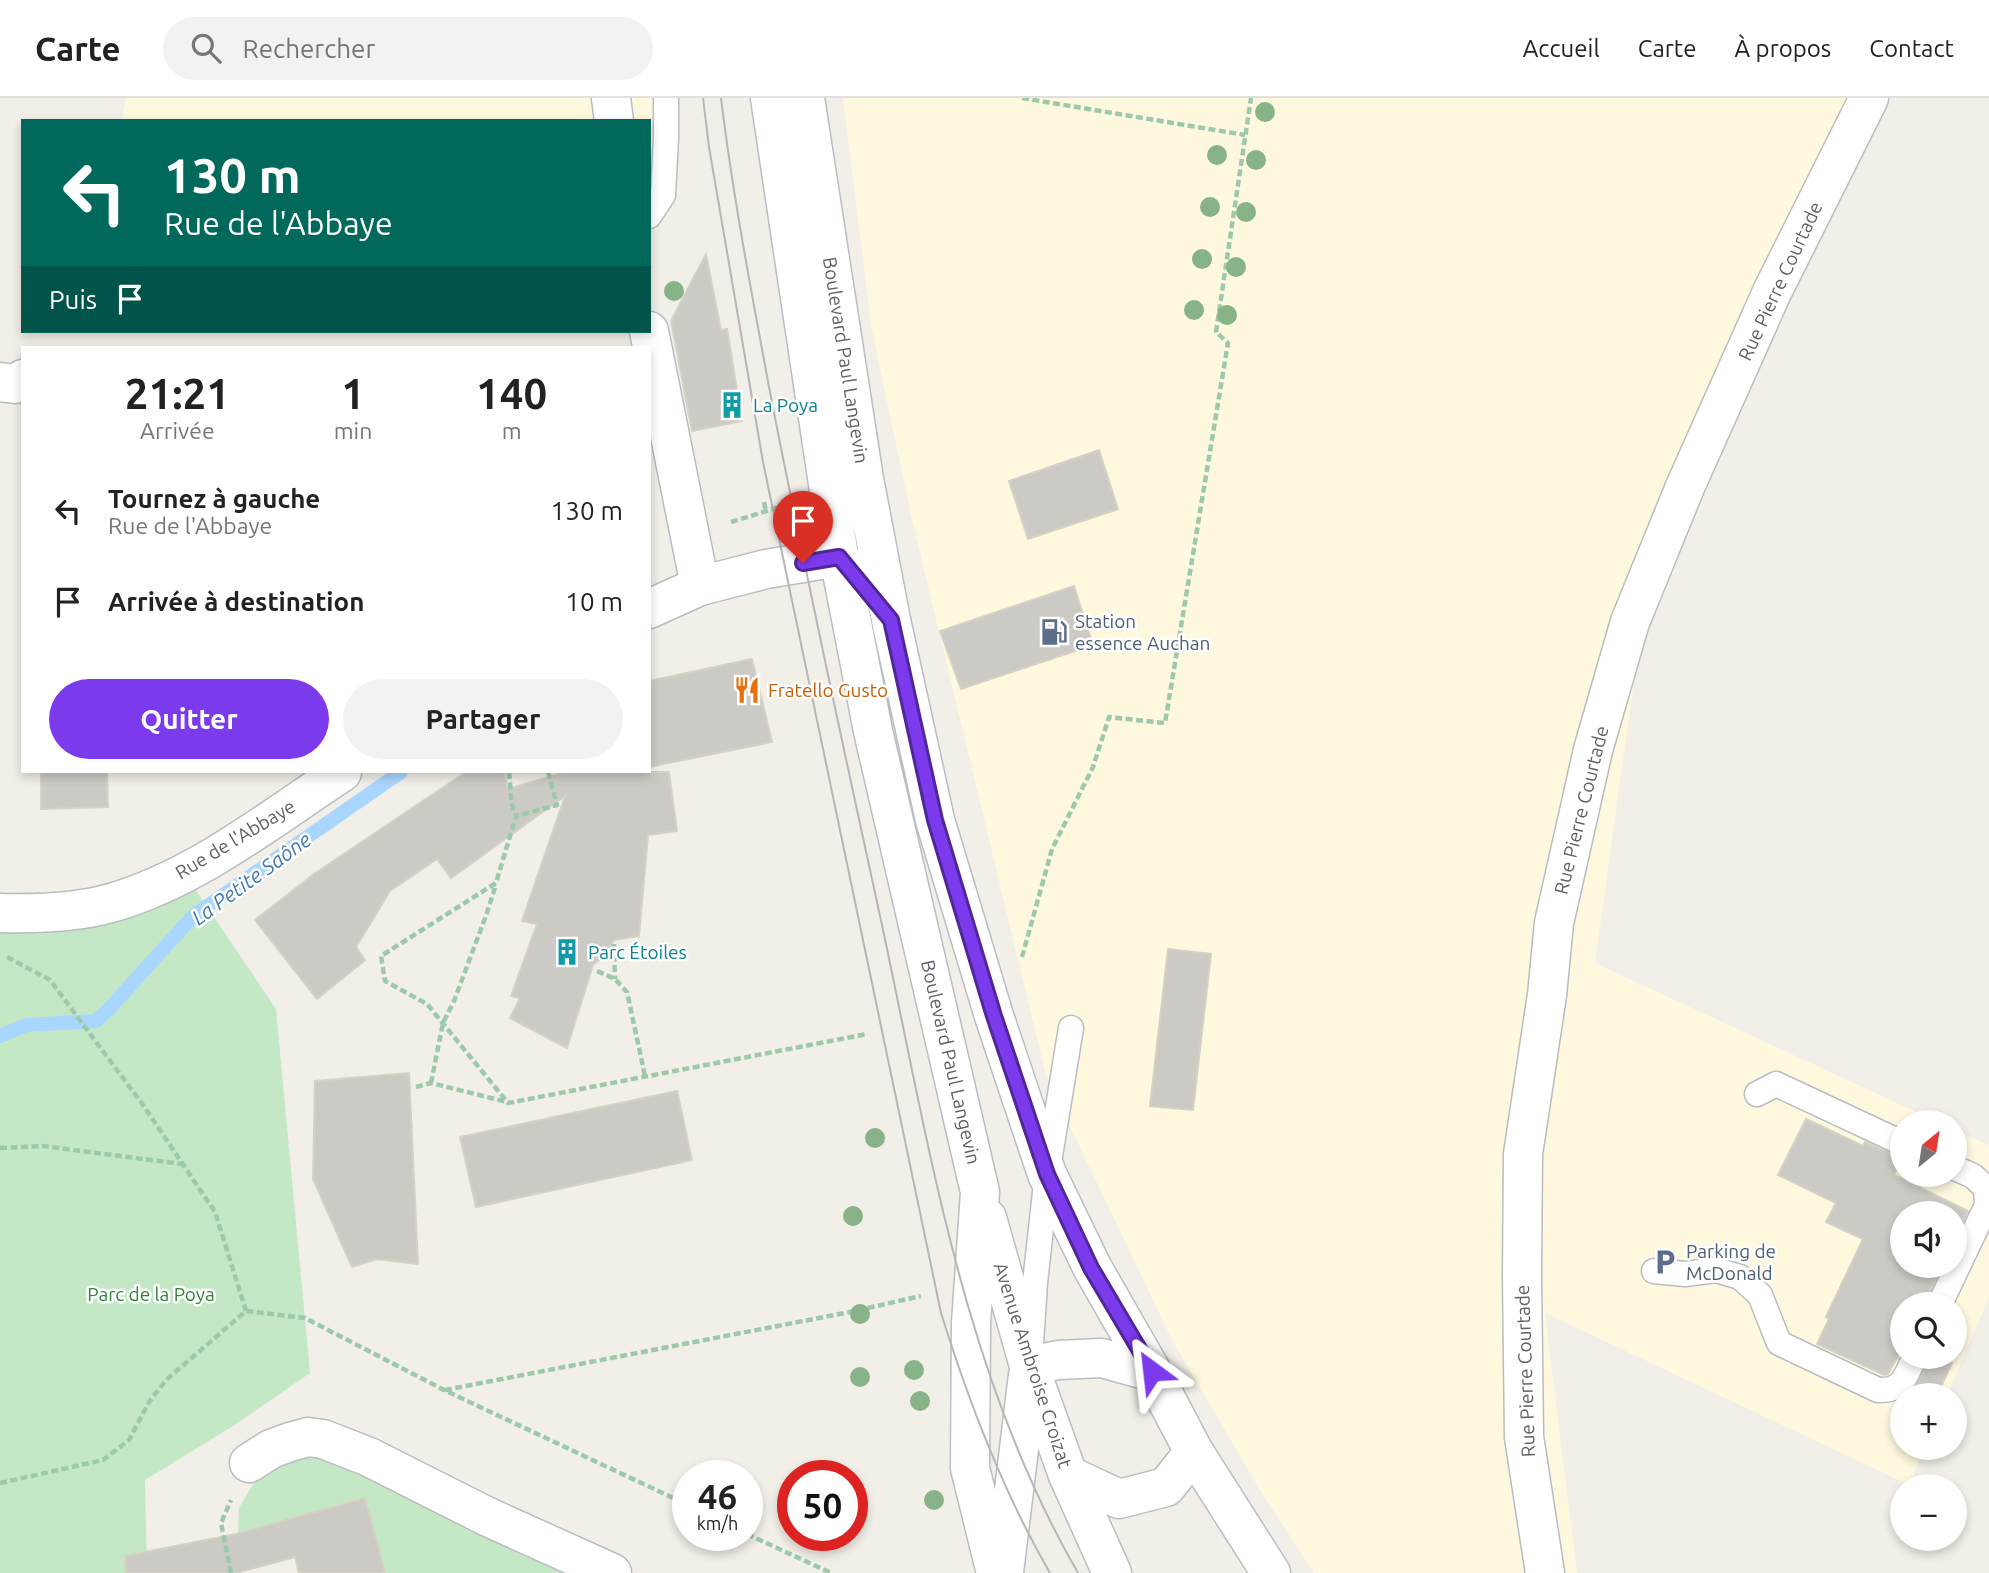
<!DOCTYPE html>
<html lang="fr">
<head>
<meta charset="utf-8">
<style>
	:root { --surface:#fff; --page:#f2f2f2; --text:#222; --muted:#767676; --line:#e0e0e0; --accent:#7c3aed }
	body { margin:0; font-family:Ubuntu,sans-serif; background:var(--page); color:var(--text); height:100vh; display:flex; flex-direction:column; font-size:26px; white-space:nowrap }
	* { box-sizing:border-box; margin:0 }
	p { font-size:23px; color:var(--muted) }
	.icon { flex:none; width:38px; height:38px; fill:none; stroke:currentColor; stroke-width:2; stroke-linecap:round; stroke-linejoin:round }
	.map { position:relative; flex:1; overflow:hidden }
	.details { position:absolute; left:21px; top:248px; width:630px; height:427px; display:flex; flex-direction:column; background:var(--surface); border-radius:0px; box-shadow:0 4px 10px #0003 }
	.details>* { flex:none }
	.hud { position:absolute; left:21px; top:21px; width:630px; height:214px; border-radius:0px; box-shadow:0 4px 10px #0003; background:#00695c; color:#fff; overflow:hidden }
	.needle { width:46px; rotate:30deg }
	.tools { position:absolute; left:1890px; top:1012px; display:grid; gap:14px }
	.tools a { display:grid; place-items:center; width:77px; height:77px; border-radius:50%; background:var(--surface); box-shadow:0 4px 10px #0003; font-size:35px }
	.speed { position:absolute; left:672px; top:1362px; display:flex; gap:14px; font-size:35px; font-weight:700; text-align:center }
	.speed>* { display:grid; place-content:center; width:91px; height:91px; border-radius:50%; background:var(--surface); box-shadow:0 4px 10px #0003; line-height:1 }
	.speed small { font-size:18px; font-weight:400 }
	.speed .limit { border:10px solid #d22; background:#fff; color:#111 }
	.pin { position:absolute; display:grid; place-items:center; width:60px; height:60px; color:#fff; margin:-72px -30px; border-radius:50% 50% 50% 0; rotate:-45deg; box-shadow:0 0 7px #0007 }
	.pin .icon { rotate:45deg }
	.me { position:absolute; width:77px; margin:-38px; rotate:330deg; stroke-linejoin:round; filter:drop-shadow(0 0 5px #0008) }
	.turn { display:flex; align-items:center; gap:24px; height:147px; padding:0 28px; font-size:32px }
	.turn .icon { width:91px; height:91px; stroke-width:2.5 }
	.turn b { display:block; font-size:49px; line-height:60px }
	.then { display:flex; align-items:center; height:66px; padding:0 28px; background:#0003; gap:14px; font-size:26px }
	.eta { display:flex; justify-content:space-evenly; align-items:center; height:119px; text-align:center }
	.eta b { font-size:42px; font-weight:700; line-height:49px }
	.action { display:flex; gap:14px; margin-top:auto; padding:14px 28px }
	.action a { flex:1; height:80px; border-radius:42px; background:var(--accent); color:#fff; font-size:28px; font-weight:700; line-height:80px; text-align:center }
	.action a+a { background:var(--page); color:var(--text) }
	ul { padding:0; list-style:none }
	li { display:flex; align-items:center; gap:21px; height:91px; padding:0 28px }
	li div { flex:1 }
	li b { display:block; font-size:26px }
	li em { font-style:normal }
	header { display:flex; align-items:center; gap:42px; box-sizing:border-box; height:98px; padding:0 35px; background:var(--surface); border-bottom:2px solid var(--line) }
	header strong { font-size:33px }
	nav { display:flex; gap:38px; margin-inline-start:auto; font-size:24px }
	.search { width:490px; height:63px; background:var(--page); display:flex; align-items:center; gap:18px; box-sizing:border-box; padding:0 24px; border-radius:38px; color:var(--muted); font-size:26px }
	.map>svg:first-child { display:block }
	.commercial { fill:#fef8df; fill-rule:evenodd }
	.green { fill:#c4e8c5 }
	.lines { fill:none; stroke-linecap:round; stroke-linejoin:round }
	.stream { stroke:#a9d6ff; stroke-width:14 }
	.building { fill:#cccac4; stroke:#d6d1c5; stroke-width:2 }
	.lane-casing { stroke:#b9bcc1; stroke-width:27 }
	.street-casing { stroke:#b9bcc1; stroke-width:41 }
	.secondary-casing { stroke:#babdc3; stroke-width:41 }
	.path { stroke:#9dc9ab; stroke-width:4.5; stroke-dasharray:7 3.5; stroke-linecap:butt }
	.lane { stroke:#fff; stroke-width:24 }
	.street { stroke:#fff; stroke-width:38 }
	.secondary { stroke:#fff; stroke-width:38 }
	.tram { stroke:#b6b6b8; stroke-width:2 }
	.tree { fill:#88b388 }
	.route-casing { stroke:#51269a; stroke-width:18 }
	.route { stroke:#7c3aed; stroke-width:12 }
	.labels { text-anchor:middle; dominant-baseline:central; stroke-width:5; stroke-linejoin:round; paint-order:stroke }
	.street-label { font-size:19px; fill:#5e6268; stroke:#fff }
	.culture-label { font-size:19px; fill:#0d838f; stroke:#fff; text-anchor:start }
	.service-label { font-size:19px; fill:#4e5e75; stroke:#fff; text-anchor:start }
	.food-label { font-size:19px; fill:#c56008; stroke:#fff; text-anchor:start }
	.park-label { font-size:19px; fill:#33823a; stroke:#fff }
	.water-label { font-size:21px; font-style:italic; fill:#4276b4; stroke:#fff }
</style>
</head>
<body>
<header>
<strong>Carte</strong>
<div class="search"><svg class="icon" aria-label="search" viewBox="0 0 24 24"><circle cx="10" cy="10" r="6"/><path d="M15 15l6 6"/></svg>Rechercher</div>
<nav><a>Accueil</a><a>Carte</a><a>À propos</a><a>Contact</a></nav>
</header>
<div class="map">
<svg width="1989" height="1475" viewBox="0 0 1989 1475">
	<rect width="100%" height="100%" fill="#f1efe7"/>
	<path class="commercial" d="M126 0H672L677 46 649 52V23H122Z
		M843 0H1891L1792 195 1640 540 1595 865 1938 1024H1902V1076H1955V1032L1989 1047V1200L1947 1297H1902V1349H1925L1909 1387 1545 1215 1577 1475H1314L1260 1392 1172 1242 1046 978 912 422 871 228ZM1902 1115H1955V1167H1902ZM1902 1206H1955V1258H1902Z"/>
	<path class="green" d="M191 785 276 911 310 1275 233 1328 145 1382 147 1475H0V831Z
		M336 1357 578 1475H385L364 1400 238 1435 239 1410 253 1386 268 1368 294 1358Z"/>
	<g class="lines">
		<path class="stream" d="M0 938 26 927 96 923 109 911 193 818 401 674"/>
	</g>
	<path class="building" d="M706 156 721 232 727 231 742 323 692 333 671 223Z
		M1099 352 1118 411 1028 441 1009 383Z
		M1074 488 1093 547 961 591 940 533Z
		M752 561 772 644 649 669V583Z
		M41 674H107L108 709 41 711Z
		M466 674H505L507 691 565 674H669L677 733 648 737 639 838 614 842 605 857 593 867 567 950 510 920 520 900 511 898 537 826 522 823 565 698 451 780 437 761 390 793 356 849 365 862 317 901 255 822 314 776Z
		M1168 851 1211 856 1193 1012 1150 1008Z
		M409 975 418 1166 377 1161 352 1169 313 1081 315 983Z
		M677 993 692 1062 476 1109 460 1039Z
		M1806 1021 1863 1048 1865 1044 1901 1060 1894 1077 1968 1113 1955 1140V1115H1902V1167H1942L1925 1206H1902V1251L1888 1276 1884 1277 1817 1246 1829 1221 1826 1219 1863 1141 1826 1124 1836 1105 1778 1077Z
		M1930 1258H1948L1946 1263 1952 1265 1937 1297H1925L1915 1291Z
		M365 1400 385 1475H299L295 1459 236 1475H126L125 1458 236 1436Z"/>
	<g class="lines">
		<defs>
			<path id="lane" d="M649 118 663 97 666 40V0
				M1757 996 1776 986 1902 1045
				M1654 1173 1685 1176 1716 1172 1740 1179 1760 1197 1779 1245 1878 1292C1904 1293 1905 1279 1915 1258
				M1940 1206 1987 1107 1986 1090 1973 1078 1955 1070
				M1031 1245 1035 1185 1047 1076 1071 930"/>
			<path id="street" d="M611 0 614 23
				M649 233 700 488
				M0 284 15 286 23 281
				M649 511 700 488 766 471 839 459 859 483
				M0 815C37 816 75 815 111 805 197 780 269 722 342 674
				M249 1365 271 1351 290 1344 308 1339 323 1341 369 1359 488 1419 612 1475
				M1068 1377 1119 1401 1166 1389 1194 1354
				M1545 1475 1524 1339 1522 1177 1523 1056 1547 897 1554 825 1593 652 1630 524 1685 389 1772 194 1869 0"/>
			<path id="secondary" d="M770 0 839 459 873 633 980 1094 971 1225 970 1370 996 1475
				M805 0 864 381 891 522 935 722 994 918 1047 1076 1092 1169 1152 1274 1194 1354 1271 1475
				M987 1120 1029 1268 1068 1377 1112 1475
				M1029 1268 1058 1262 1102 1260 1152 1274
				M1004 1474 1028 1277"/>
		</defs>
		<use href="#lane" class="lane-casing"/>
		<use href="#street" class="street-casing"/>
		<use href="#secondary" class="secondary-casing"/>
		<path class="path" d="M1022 0 1245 37
			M764 404 766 414
			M731 424 789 406
			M509 674 512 707 516 718
			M548 674 557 707 516 718 496 785 381 858 385 883 427 906 508 1005 867 936
			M614 846 615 881
			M7 859 50 882 143 1007 215 1114 246 1213
			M1022 859 1052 751 1093 669 1109 619 1165 625 1228 245 1216 234 1251 0
			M597 873 615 881 627 894 645 978
			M431 985 443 925 454 903 487 815 496 786
			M416 989 431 985 507 1004
			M0 1050 43 1048 182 1066
			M445 1292 850 1214 921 1198
			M0 1385 103 1362 129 1342 149 1304 166 1282 246 1213 305 1220 444 1292 688 1407
			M747 1436 831 1475
			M231 1475 221 1425 231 1402"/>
		<use href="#lane" class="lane"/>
		<use href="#street" class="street"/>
		<use href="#secondary" class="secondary"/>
		<path class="tram" d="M703 0 709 49 763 364 941 1215C969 1305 1003 1394 1050 1475
			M721 0C733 99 752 197 770 294 803 465 840 634 877 804 927 1032 959 1269 1078 1475"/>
	</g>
	<g class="tree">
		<circle cx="1265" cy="14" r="10"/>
		<circle cx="1217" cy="57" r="10"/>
		<circle cx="1256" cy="62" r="10"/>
		<circle cx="1210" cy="109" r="10"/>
		<circle cx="1246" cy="114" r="10"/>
		<circle cx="1202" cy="161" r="10"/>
		<circle cx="1236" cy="169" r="10"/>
		<circle cx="674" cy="193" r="10"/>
		<circle cx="1194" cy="212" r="10"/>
		<circle cx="1227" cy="217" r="10"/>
		<circle cx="875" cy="1040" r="10"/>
		<circle cx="853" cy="1118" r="10"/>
		<circle cx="860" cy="1216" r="10"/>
		<circle cx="914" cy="1272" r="10"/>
		<circle cx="860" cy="1279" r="10"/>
		<circle cx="920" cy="1303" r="10"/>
		<circle cx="934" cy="1402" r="10"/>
	</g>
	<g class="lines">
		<defs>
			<path id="route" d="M803 465 839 459 891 522 935 722 994 918 1047 1076 1091 1170 1152 1273"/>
		</defs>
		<use href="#route" class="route-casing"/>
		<use href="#route" class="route"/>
	</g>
	<defs>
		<symbol id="building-bare" viewBox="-9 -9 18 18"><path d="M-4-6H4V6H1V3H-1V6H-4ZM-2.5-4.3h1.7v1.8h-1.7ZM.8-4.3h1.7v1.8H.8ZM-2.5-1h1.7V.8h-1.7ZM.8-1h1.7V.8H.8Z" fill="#0f9aa8" stroke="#fff" stroke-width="2.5" paint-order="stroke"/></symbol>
		<symbol id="fuel-bare" viewBox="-9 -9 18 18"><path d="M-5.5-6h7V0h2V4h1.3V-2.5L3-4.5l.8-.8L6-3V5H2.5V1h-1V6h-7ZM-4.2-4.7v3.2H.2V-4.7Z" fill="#5c6f8a" stroke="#fff" stroke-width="2.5" paint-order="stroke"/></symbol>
		<symbol id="restaurant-bare" viewBox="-9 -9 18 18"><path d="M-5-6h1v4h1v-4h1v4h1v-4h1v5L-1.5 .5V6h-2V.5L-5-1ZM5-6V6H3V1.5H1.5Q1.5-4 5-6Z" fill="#e8710a" stroke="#fff" stroke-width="2.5" paint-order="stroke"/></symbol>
		<symbol id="parking-bare" viewBox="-9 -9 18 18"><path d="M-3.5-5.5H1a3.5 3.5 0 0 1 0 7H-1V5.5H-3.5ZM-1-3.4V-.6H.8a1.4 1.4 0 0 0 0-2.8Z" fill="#5c6f8a" stroke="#fff" stroke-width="2.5" paint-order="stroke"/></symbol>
	</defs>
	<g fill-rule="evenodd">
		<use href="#building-bare" x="713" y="288" width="38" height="38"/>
		<use href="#fuel-bare" x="1035" y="515" width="38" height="38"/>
		<use href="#restaurant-bare" x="728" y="573" width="38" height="38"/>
		<use href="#building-bare" x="548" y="835" width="38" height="38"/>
		<use href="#parking-bare" x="1646" y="1145" width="38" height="38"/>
	</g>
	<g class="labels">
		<g class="street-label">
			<text transform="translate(1780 183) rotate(-65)">Rue Pierre Courtade</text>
			<text transform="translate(846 262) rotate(81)">Boulevard Paul Langevin</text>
			<text transform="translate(1581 712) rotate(-76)">Rue Pierre Courtade</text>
			<text transform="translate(235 741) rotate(-31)">Rue de l'Abbaye</text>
			<text transform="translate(951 964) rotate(77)">Boulevard Paul Langevin</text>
			<text transform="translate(1033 1267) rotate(72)">Avenue Ambroise Croizat</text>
			<text transform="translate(1525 1273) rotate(-92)">Rue Pierre Courtade</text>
		</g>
		<g class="culture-label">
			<text x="753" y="307">La Poya</text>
			<text x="588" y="854">Parc Étoiles</text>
		</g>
		<g class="service-label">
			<text x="1075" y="523">Station<tspan x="1075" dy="22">essence Auchan</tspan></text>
			<text x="1686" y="1153">Parking de<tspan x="1686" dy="22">McDonald</tspan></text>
		</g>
		<g class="food-label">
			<text x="768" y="592">Fratello Gusto</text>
		</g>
		<g class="park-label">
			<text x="151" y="1196">Parc de la Poya</text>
		</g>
		<g class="water-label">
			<text transform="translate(251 780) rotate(-36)">La Petite Saône</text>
		</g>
	</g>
</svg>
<div class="tools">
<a><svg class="needle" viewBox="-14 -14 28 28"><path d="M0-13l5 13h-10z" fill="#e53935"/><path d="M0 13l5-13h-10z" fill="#767676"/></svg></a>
<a><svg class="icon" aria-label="sound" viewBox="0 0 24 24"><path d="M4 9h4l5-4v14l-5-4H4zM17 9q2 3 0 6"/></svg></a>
<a><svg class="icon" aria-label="search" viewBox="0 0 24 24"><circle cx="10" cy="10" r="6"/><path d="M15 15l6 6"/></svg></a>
<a>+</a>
<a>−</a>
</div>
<div class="speed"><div>46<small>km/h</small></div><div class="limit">50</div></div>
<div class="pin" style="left:803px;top:465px;background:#d93025"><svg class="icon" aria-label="arrive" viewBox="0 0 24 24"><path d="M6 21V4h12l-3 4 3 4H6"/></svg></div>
<svg class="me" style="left:1152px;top:1273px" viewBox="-20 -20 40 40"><path d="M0-17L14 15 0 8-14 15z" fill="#7c3aed" stroke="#fff" stroke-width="4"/></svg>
<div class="hud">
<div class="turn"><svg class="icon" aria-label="left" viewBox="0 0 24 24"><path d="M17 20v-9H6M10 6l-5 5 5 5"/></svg><div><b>130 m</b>Rue de l'Abbaye</div></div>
<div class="then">Puis<svg class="icon" aria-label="arrive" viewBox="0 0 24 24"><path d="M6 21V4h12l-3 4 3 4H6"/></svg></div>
</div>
<section class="details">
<div class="eta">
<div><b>21:21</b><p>Arrivée</p></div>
<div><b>1</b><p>min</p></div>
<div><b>140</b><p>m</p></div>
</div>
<ul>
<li><svg class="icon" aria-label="left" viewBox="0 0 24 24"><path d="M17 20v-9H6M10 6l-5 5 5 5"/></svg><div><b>Tournez à gauche</b><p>Rue de l'Abbaye</p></div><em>130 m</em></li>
<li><svg class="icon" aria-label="arrive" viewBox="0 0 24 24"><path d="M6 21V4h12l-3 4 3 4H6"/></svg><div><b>Arrivée à destination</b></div><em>10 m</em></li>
</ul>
<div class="action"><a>Quitter</a><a>Partager</a></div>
</section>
</div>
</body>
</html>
